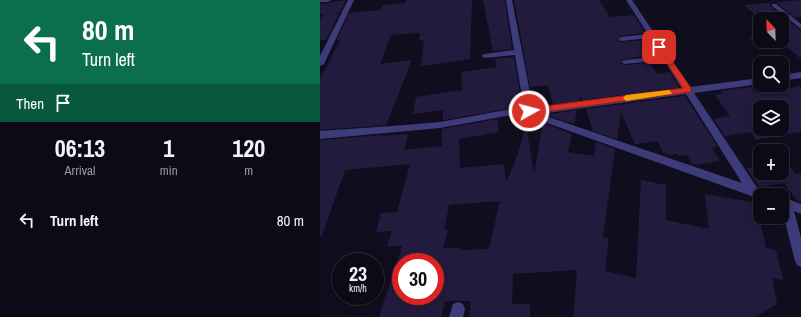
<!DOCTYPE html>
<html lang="en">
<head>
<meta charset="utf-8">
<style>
	:root { --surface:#0c0a16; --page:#15131f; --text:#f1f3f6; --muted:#9a9aa1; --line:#2c2b35 }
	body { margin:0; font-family:"Archivo Narrow",sans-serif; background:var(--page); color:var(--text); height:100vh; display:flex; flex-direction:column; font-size:15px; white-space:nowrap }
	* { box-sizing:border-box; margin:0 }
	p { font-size:13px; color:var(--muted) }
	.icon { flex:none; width:22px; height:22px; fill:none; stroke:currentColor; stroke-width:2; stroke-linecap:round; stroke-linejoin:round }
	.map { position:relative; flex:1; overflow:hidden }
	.details { display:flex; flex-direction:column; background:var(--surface); width:320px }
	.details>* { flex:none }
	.hud { background:#0b6e4f; color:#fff; overflow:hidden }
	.needle { width:26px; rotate:337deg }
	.tools { position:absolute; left:433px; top:12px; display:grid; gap:8px }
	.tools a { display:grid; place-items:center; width:36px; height:36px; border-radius:8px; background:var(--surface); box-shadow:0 2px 10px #0003,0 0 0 1px var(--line); font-size:20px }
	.speed { position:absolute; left:12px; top:253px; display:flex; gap:8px; font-size:20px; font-weight:700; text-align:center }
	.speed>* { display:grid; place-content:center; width:52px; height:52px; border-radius:50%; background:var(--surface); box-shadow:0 2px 10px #0003,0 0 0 1px var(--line); line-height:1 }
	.speed small { font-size:10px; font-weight:400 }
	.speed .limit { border:6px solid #d22; background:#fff; color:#111 }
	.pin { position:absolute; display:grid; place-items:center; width:34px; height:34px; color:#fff; margin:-17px; border-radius:8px; box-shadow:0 2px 6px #0006 }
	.me { position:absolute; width:44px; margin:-22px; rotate:83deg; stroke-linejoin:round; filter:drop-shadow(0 0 3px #0008) }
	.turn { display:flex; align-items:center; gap:14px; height:84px; padding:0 16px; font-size:18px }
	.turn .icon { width:52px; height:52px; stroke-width:2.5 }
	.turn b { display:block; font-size:28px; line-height:34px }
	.then { display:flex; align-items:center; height:38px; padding:0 16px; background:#0003; gap:8px; font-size:15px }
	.eta { display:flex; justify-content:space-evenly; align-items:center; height:68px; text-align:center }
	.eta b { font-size:24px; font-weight:700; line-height:28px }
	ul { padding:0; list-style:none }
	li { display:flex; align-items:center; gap:12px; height:60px; padding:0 16px }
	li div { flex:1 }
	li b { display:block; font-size:15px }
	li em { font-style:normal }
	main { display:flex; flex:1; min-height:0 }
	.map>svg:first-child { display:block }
	.building { fill:#221b3e; fill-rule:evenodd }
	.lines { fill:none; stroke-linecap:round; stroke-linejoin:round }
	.minor { fill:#3d3b7a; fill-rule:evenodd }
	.route { fill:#d93025; stroke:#8d1f18 }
	.slow { fill:#f59e0b }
</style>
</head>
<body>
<main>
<section class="details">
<div class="hud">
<div class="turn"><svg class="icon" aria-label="left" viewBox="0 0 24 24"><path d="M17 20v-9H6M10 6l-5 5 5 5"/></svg><div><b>80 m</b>Turn left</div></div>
<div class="then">Then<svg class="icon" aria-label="arrive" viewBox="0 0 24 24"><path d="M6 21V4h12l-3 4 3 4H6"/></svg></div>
</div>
<div class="eta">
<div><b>06:13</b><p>Arrival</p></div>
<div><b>1</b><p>min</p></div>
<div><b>120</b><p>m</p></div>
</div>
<ul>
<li><svg class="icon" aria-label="left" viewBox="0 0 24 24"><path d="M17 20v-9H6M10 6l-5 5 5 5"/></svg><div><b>Turn left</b></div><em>80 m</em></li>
</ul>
</section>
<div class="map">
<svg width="481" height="317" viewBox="0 0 481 317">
	<rect width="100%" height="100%" fill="#100e1e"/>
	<path class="building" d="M26 0 20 12 18 13 17 14H19L6 40H0V19L3 14H0V4Z
		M86 0H152L150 59 101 66 104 41 99 40 100 33 71 35 60 64 92 60 66 125 0 130V79L20 40H17L29 13 60 10 62 5 85 3Z
		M163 0H185L192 49 173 51Z
		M194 0H279L290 17 314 15 325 33 301 36 297 39 301 42 329 40 333 46 321 47 326 56 305 59 300 63 305 65 330 63 337 74 350 72 359 88 262 100 261 95 259 101 233 104 228 85 210 87Z
		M481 0V17L475 18 457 3 452 2 450 4 451 7 481 31V59L467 47 443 50 429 37 440 35V41H462V19H440L424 5Z
		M194 57 200 93H196V96L198 107 123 120V110L93 114 96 97 142 90 141 72 177 67 175 59Z
		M481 86V132L436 140 430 132 405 136 393 119 410 116 395 95 402 94 401 91 430 87 436 93ZM440 107H462V129H440Z
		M365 96 397 146 392 148 400 161 374 165 372 164 367 155 359 156 358 154 351 155 343 153 338 141 315 144 301 112 297 139 273 131 266 109Z
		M257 110 254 124 226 115Z
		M177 119 179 132 139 139 140 168 184 164 186 183 198 154 206 125 214 173 223 123 252 134 248 152 274 156 276 142 295 149 283 237 289 238 285 271 316 278 321 180 346 185V220L389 229 385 194 436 203 446 248 456 250 463 280 452 278 457 304 435 317H253L257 270 193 274 192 304H210V317H149L151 301H125L121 317H59L82 246H67L72 231 56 232 61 213 77 212 90 164 25 170 2 236H0V140L62 135 61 136 88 134 84 150 122 146V129ZM180 201 169 249 140 250 141 248H123L128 230H124L129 205ZM81 262H115V296H81Z
		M465 161 476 174 481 173V202L477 201 464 183 439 187 426 168 440 166V173H462V162Z"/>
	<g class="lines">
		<path class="minor" d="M0 0H11L8 2H0Z
			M28 0H34L4 64 0 66V56Z
			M186 0H192L213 108 362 89 344 60 305 64 301 62 305 60 342 56 330 38 301 41 298 39 301 37 328 34 306 0H312L370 87 440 78V84L374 93 438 189 446 192 447 195H440V199L216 119 205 118 201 116H186L120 128 0 139V131L85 125 120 122 186 110 204 109 195 55 165 58 161 56 165 54 194 50ZM366 94 422 183 220 114Z
			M452 4H456L481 24V29L452 6Z
			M481 72V78L462 81V75Z
			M462 197 481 204V214L474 211 481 238V267L477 265 475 261 462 210Z
			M138 302 143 304 145 309 143 317H129L133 304Z"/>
	</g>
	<path class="route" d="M337 46H342L371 88V92L209 114 205 111 209 108 363 88 336 47Z"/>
	<path class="slow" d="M349 90 352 93 351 94 306 101 303 98 306 95Z"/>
</svg>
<div class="tools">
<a><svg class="needle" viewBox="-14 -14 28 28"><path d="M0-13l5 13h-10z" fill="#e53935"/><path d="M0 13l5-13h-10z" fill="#9a9aa1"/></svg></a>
<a><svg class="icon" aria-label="search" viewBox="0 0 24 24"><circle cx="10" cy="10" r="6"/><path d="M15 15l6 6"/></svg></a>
<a><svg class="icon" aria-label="layers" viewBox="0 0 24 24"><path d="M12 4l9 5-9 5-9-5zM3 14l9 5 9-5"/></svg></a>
<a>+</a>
<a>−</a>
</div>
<div class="speed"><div>23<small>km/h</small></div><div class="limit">30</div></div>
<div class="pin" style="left:339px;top:47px;background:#d93025"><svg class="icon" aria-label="arrive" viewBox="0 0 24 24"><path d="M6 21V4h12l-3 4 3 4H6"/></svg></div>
<svg class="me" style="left:209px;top:111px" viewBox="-20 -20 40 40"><circle r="17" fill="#d93025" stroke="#fff" stroke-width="3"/><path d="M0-11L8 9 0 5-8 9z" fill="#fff"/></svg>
</div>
</main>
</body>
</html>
